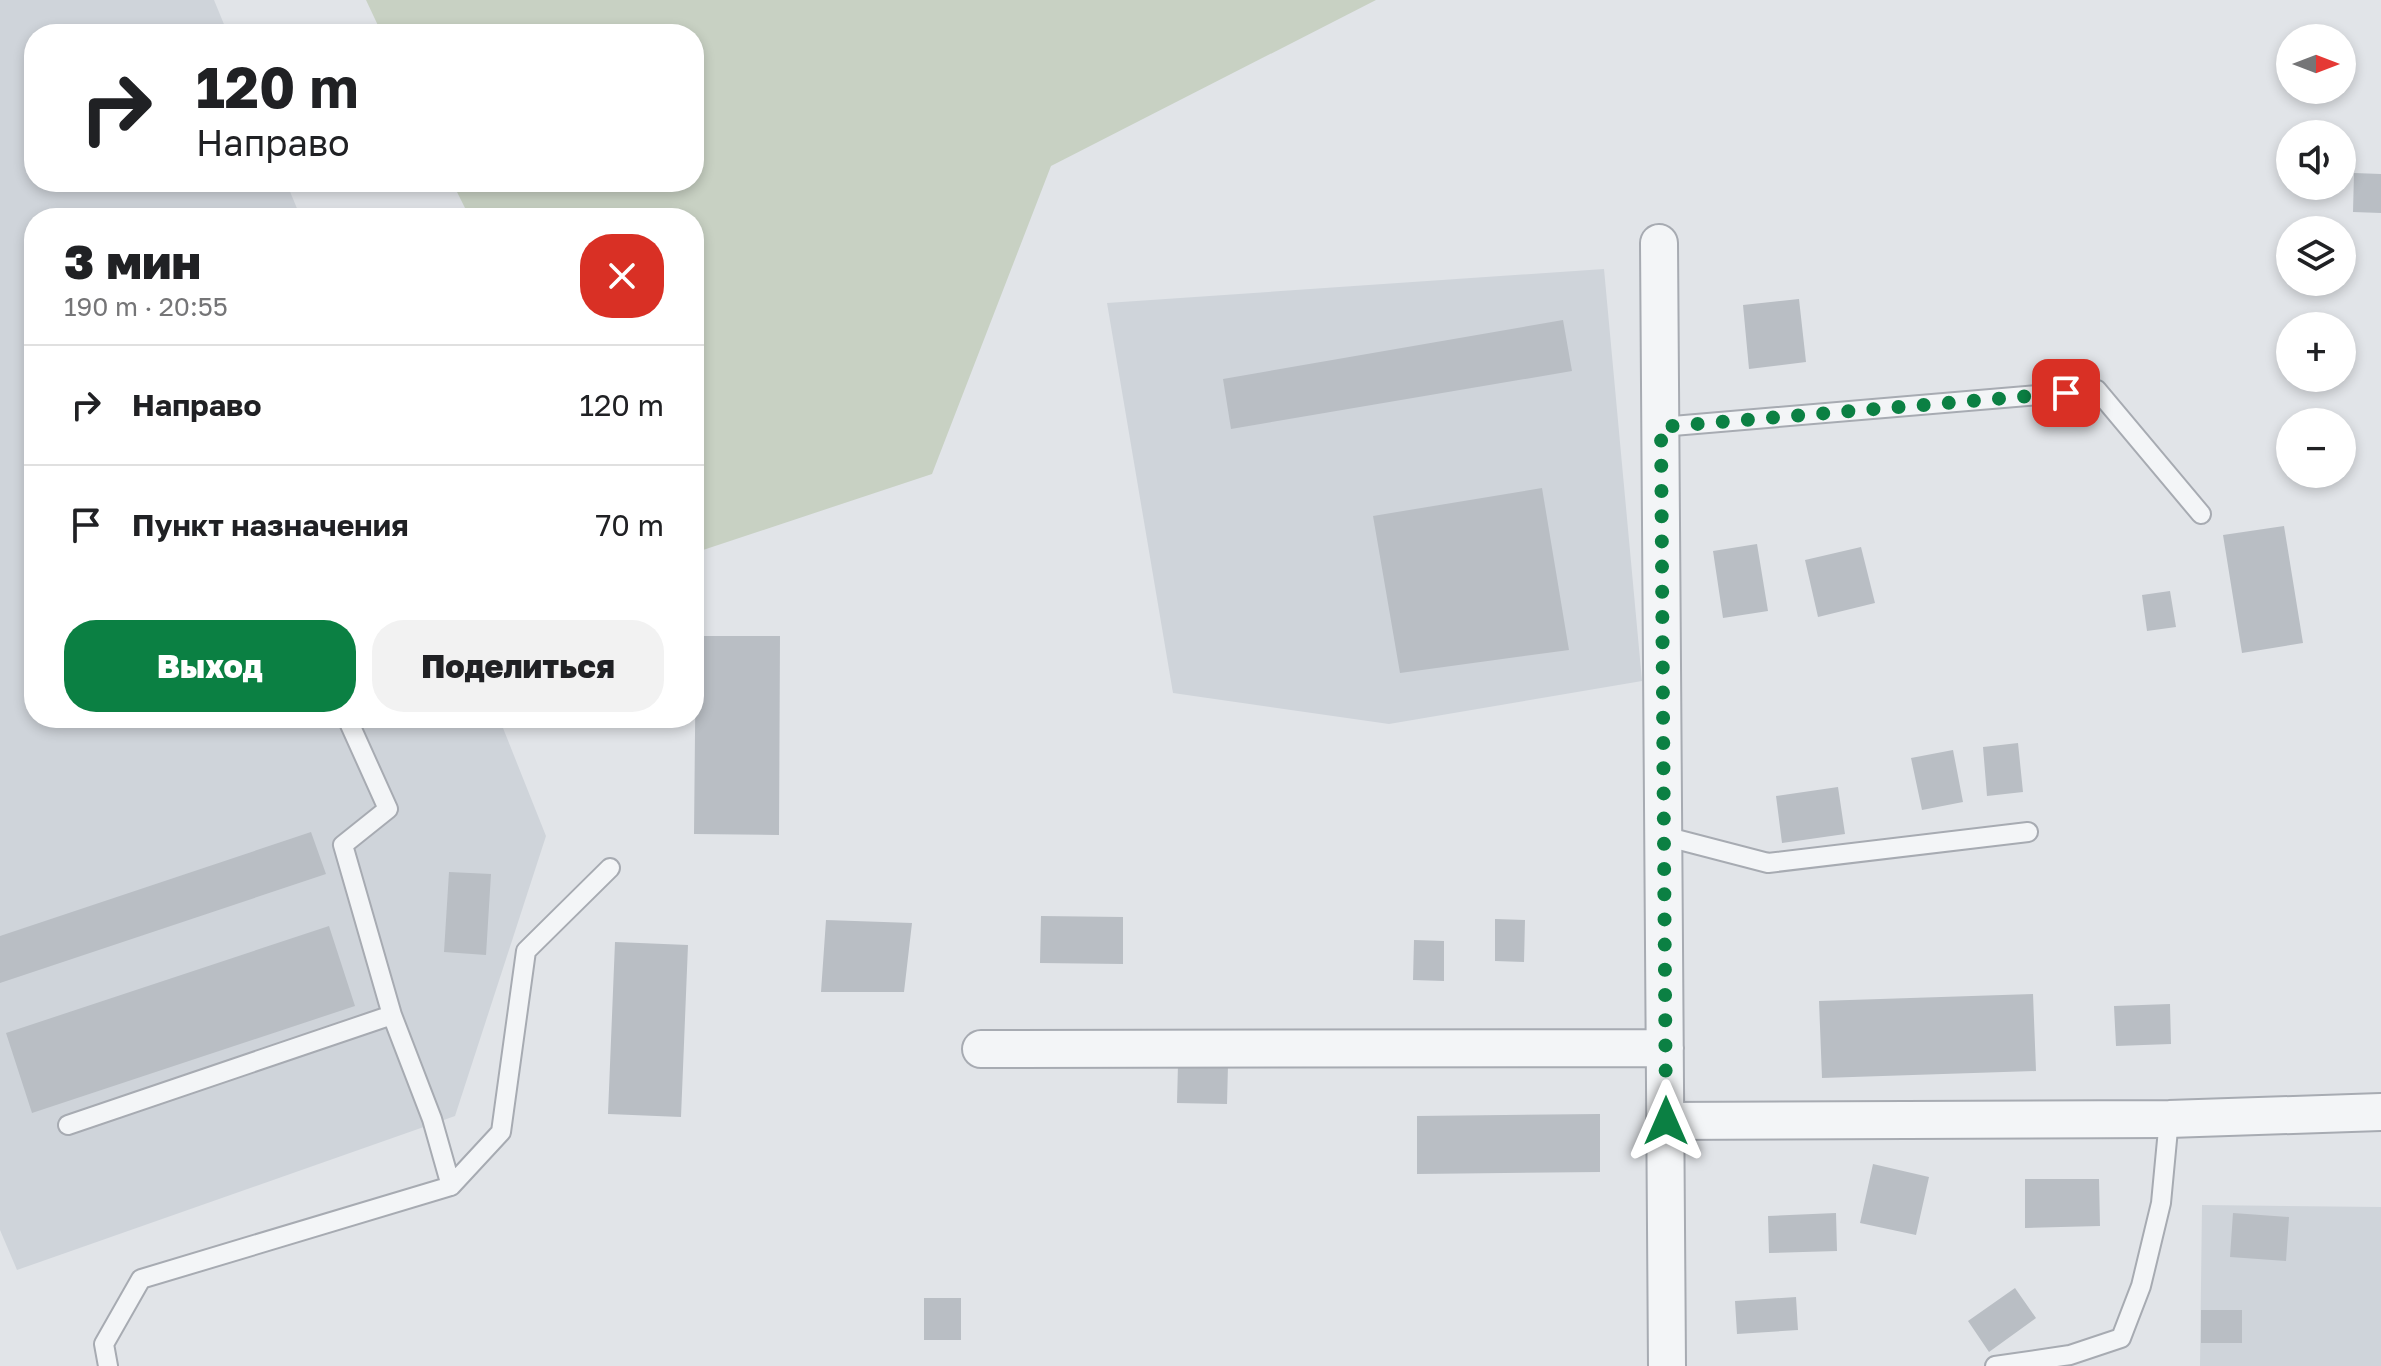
<!DOCTYPE html>
<html lang="ru">
<head>
<meta charset="utf-8">
<style>
	:root { --surface:#fff; --page:#f2f2f2; --text:#202124; --muted:#757577; --line:#e0e0e0; --accent:#0b8043 }
	body { margin:0; font-family:"Golos Text",sans-serif; background:var(--page); color:var(--text); height:100vh; display:flex; flex-direction:column; font-size:30px; white-space:nowrap }
	* { box-sizing:border-box; margin:0 }
	p { font-size:26px; color:var(--muted) }
	.icon { flex:none; width:44px; height:44px; fill:none; stroke:currentColor; stroke-width:2; stroke-linecap:round; stroke-linejoin:round }
	.map { position:relative; flex:1; overflow:hidden }
	.drawer { position:absolute; left:24px; top:208px; width:680px; height:520px; display:flex; flex-direction:column; background:var(--surface); border-radius:32px; box-shadow:0 4px 12px #0003 }
	.drawer>* { flex:none }
	.banner { position:absolute; left:24px; top:24px; width:680px; height:168px; border-radius:32px; box-shadow:0 4px 12px #0003; background:#fff; color:var(--text); overflow:hidden }
	.needle { width:52px; rotate:90deg }
	.tools { position:absolute; left:2276px; top:24px; display:grid; gap:16px }
	.tools a { display:grid; place-items:center; width:80px; height:80px; border-radius:50%; background:var(--surface); box-shadow:0 4px 12px #0003; font-size:40px }
	.pin { position:absolute; display:grid; place-items:center; width:68px; height:68px; color:#fff; margin:-34px; border-radius:16px; box-shadow:0 4px 12px #0006 }
	.me { position:absolute; width:88px; margin:-44px; rotate:0deg; stroke-linejoin:round; filter:drop-shadow(0 0 6px #0008) }
	.turn { display:flex; align-items:center; gap:28px; height:168px; padding:0 40px; font-size:36px }
	.turn .icon { width:104px; height:104px; stroke-width:2.5 }
	.turn b { display:block; font-size:56px; line-height:68px }
	.round { display:grid; place-items:center; flex:none; width:84px; height:84px; border-radius:32px; background:var(--page) }
	.overview { display:flex; align-items:center; justify-content:space-between; height:136px; padding:0 40px }
	h1 { font-size:48px; font-weight:800; line-height:60px }
	.button { display:flex; gap:16px; margin-top:auto; padding:16px 40px }
	.button a { flex:1; height:92px; border-radius:32px; background:var(--accent); color:#fff; font-size:32px; font-weight:800; line-height:92px; text-align:center }
	.button a+a { background:var(--page); color:var(--text) }
	ul { padding:0; list-style:none }
	li { display:flex; align-items:center; gap:24px; height:120px; padding:0 40px; border-top:2px solid var(--line) }
	li div { flex:1 }
	li b { display:block; font-size:30px }
	li em { font-style:normal }
	.map>svg:first-child { display:block }
	.built { fill:#cfd4da }
	.green { fill:#c8d1c3 }
	.building { fill:#b9bec4 }
	.lines { fill:none; stroke-linecap:round; stroke-linejoin:round }
	.service-casing { stroke:#a7abb2; stroke-width:22 }
	.minor-casing { stroke:#a7abb2; stroke-width:40 }
	.service { stroke:#f3f5f7; stroke-width:18 }
	.minor { stroke:#f3f5f7; stroke-width:36 }
	.route { stroke:#0b8043; stroke-width:14; stroke-dasharray:0 25.2 }
</style>
</head>
<body>
<div class="map">
<svg width="2381" height="1366" viewBox="0 0 2381 1366">
	<rect width="100%" height="100%" fill="#e1e4e8"/>
	<path class="built" d="M0 0H214L228 34H34V182H286L301 218H34V718H499L546 836 455 1116 17 1270 0 1230Z
		M1604 269 1642 681 1389 724 1173 693 1107 303Z
		M2202 1205 2381 1207V1366H2200Z"/>
	<path class="green" d="M366 0H1376L1051 166 932 474 694 553V218H470L452 182H694V34H382Z"/>
	<path class="building" d="M2354 173 2381 174V213L2353 212Z
		M1799 299 1806 362 1749 369 1743 305Z
		M1563 320 1572 371 1231 429 1223 379Z
		M1542 488 1569 650 1400 673 1373 516Z
		M2284 526 2303 643 2242 653 2223 535Z
		M1757 544 1768 611 1723 618 1713 551Z
		M1861 547 1875 603 1818 617 1805 560Z
		M2170 591 2176 627 2147 631 2142 595Z
		M696 636H780L779 835 694 834Z
		M2018 743 2023 792 1987 796 1983 747Z
		M1953 750 1963 802 1922 810 1911 758Z
		M1838 787 1845 834 1782 843 1776 796Z
		M311 832 326 874 0 983V936Z
		M449 872 491 874 486 955 444 952Z
		M1041 916 1123 917V964L1040 963Z
		M1495 919 1525 920 1524 962 1495 961Z
		M826 920 912 923 904 992H821Z
		M329 926 355 1006 32 1113 6 1033Z
		M1414 940 1444 941V981L1413 980Z
		M615 942 688 945 681 1117 608 1114Z
		M2033 994 2036 1071 1822 1078 1819 1001Z
		M2170 1004 2171 1044 2116 1046 2114 1006Z
		M1178 1064 1228 1065 1227 1104 1177 1103Z
		M1600 1114V1172L1417 1174V1116Z
		M1873 1164 1929 1177 1916 1235 1860 1223Z
		M2025 1179H2099L2100 1226 2025 1228Z
		M1836 1213 1837 1251 1769 1253 1768 1216Z
		M2233 1213 2289 1217 2286 1261 2230 1257Z
		M2015 1288 2036 1318 1989 1352 1968 1321Z
		M1796 1297 1798 1330 1737 1334 1735 1301Z
		M924 1298H961V1340H924Z
		M2201 1310H2242V1343H2201Z"/>
	<g class="lines">
		<defs>
			<path id="service" d="M1661 427 2097 390 2201 514
				M347 718 388 809 343 845 392 1015 432 1119 451 1186
				M1664 836 1768 863 2028 832
				M68 1125 392 1015
				M108 1366 104 1344 141 1279 451 1186 501 1132 526 951 610 868
				M1995 1366 2070 1355 2121 1338 2141 1286 2161 1203 2169 1119"/>
			<path id="minor" d="M1659 243 1667 1366
				M981 1049 1665 1048
				M1666 1121 2169 1119 2381 1112"/>
		</defs>
		<use href="#service" class="service-casing"/>
		<use href="#minor" class="minor-casing"/>
		<use href="#service" class="service"/>
		<use href="#minor" class="minor"/>
	</g>
	<g class="lines">
		<path class="route" d="M1666 1121 1661 427 2066 393"/>
	</g>
</svg>
<div class="tools">
<a><svg class="needle" viewBox="-14 -14 28 28"><path d="M0-13l5 13h-10z" fill="#e53935"/><path d="M0 13l5-13h-10z" fill="#757577"/></svg></a>
<a><svg class="icon" aria-label="sound" viewBox="0 0 24 24"><path d="M4 9h4l5-4v14l-5-4H4zM17 9q2 3 0 6"/></svg></a>
<a><svg class="icon" aria-label="layers" viewBox="0 0 24 24"><path d="M12 4l9 5-9 5-9-5zM3 14l9 5 9-5"/></svg></a>
<a>+</a>
<a>−</a>
</div>
<div class="pin" style="left:2066px;top:393px;background:#d93025"><svg class="icon" aria-label="arrive" viewBox="0 0 24 24"><path d="M6 21V4h12l-3 4 3 4H6"/></svg></div>
<svg class="me" style="left:1666px;top:1121px" viewBox="-20 -20 40 40"><path d="M0-17L14 15 0 8-14 15z" fill="#0b8043" stroke="#fff" stroke-width="4"/></svg>
<div class="banner">
<div class="turn"><svg class="icon" aria-label="right" viewBox="0 0 24 24"><path d="M7 20v-9h11M14 6l5 5-5 5"/></svg><div><b>120 m</b>Направо</div></div>
</div>
<section class="drawer">
<div class="overview"><div><h1>3 мин</h1><p>190 m · 20:55</p></div><a class="round" style="background:#d93025;color:#fff"><svg class="icon" aria-label="close" viewBox="0 0 24 24"><path d="M6 6l12 12M18 6L6 18"/></svg></a></div>
<ul>
<li><svg class="icon" aria-label="right" viewBox="0 0 24 24"><path d="M7 20v-9h11M14 6l5 5-5 5"/></svg><div><b>Направо</b></div><em>120 m</em></li>
<li><svg class="icon" aria-label="arrive" viewBox="0 0 24 24"><path d="M6 21V4h12l-3 4 3 4H6"/></svg><div><b>Пункт назначения</b></div><em>70 m</em></li>
</ul>
<div class="button"><a>Выход</a><a>Поделиться</a></div>
</section>
</div>
</body>
</html>
